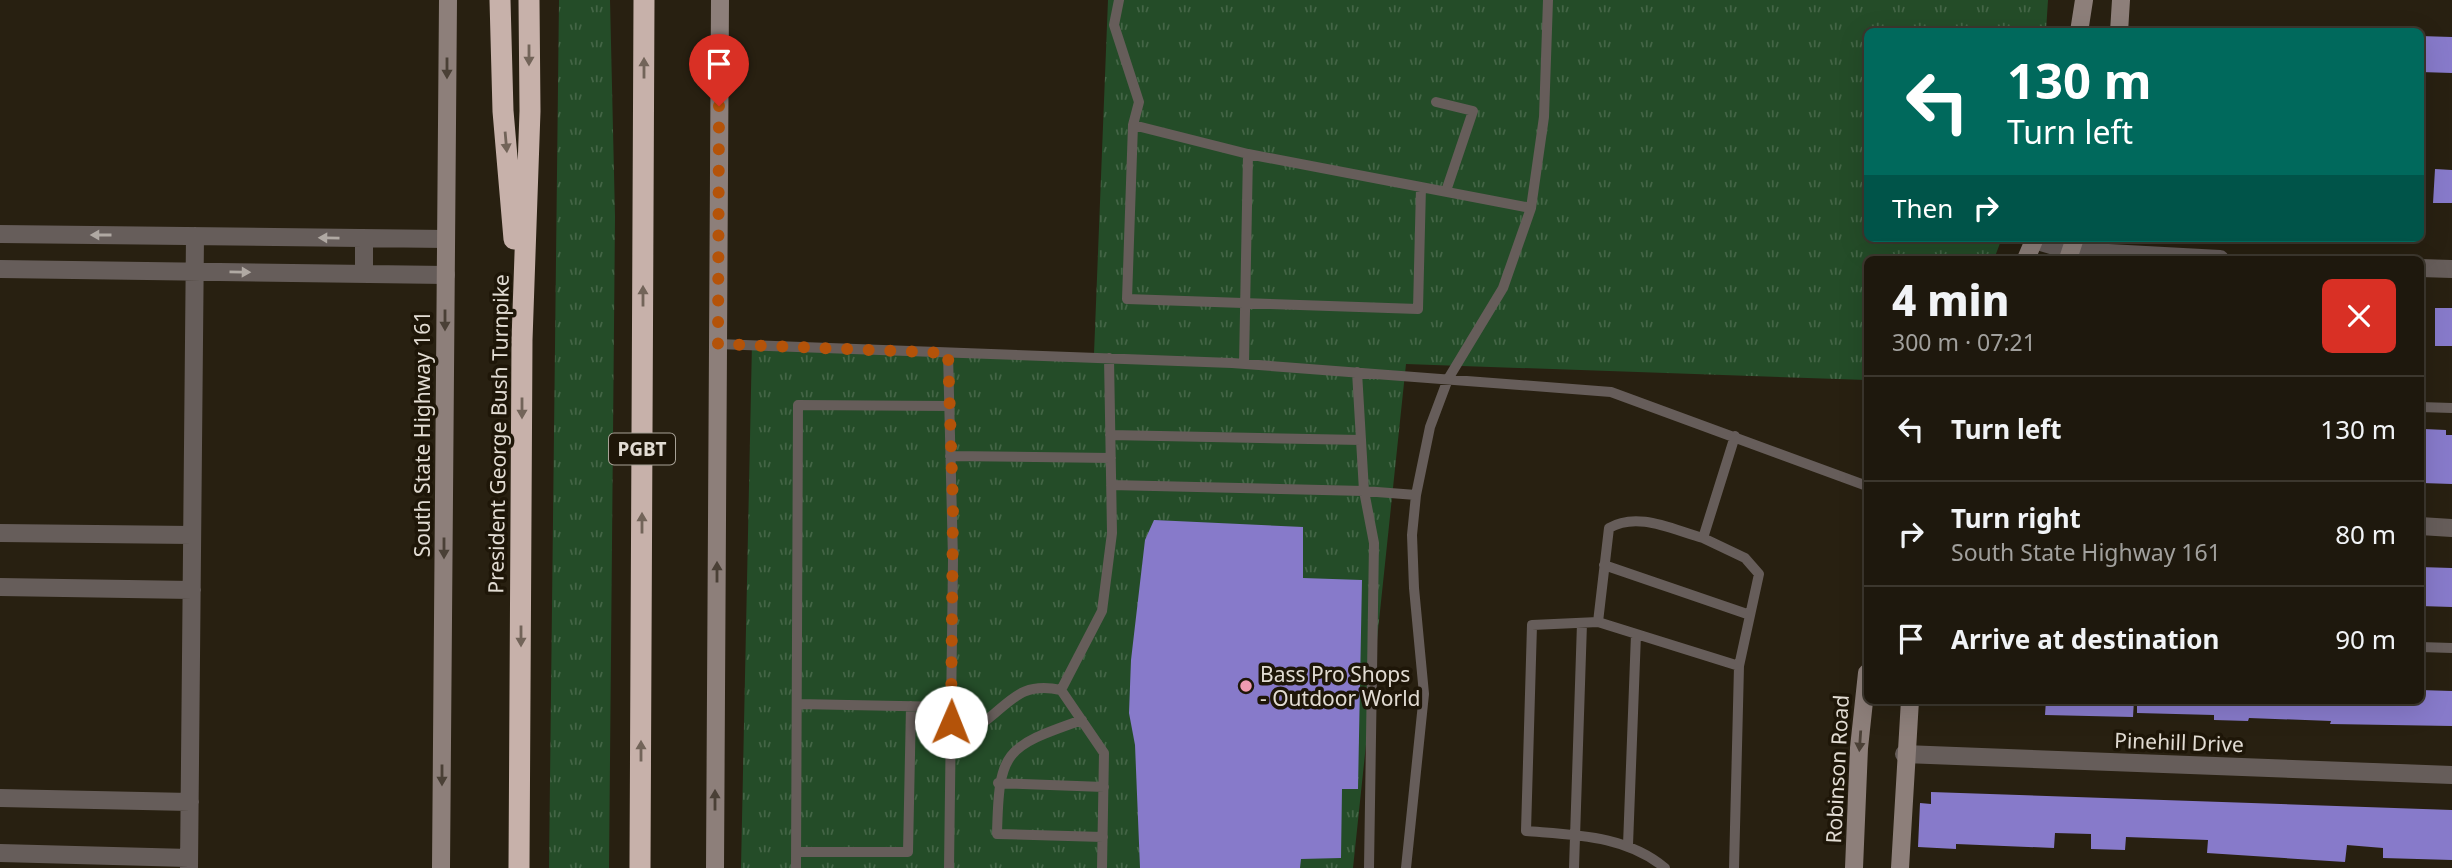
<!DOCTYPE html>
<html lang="en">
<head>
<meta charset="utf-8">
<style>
	:root { --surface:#1e180d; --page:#2b251b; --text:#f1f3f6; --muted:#a1a09d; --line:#3c372e }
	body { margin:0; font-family:"Noto Sans",sans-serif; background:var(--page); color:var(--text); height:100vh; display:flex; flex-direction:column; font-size:26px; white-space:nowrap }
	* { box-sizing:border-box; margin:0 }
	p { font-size:23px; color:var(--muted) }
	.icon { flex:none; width:38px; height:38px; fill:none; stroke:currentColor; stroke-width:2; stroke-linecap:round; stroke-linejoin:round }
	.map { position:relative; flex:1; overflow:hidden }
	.details { position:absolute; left:1864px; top:256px; width:560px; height:448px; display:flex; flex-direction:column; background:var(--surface); border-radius:10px; box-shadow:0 7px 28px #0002,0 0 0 2px var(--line) }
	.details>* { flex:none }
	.banner { position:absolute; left:1864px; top:28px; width:560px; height:214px; border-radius:10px; box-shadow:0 7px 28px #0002,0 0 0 2px var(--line); background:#00695c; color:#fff; overflow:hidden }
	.pin { position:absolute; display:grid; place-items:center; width:60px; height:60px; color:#fff; margin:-72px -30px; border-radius:50% 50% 50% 0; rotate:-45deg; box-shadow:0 0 7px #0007 }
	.pin .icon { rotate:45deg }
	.me { position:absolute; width:77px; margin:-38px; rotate:1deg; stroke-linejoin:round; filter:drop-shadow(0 0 5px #0008) }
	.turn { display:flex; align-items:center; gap:24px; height:147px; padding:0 28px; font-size:32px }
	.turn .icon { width:91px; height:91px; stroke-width:2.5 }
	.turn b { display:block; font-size:49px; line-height:60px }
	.then { display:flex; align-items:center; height:66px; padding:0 28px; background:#0003; gap:14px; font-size:26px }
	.round { display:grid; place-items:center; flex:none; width:74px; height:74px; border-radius:10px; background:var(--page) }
	.headline { display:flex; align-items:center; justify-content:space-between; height:119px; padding:0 28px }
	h1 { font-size:42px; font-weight:800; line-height:52px }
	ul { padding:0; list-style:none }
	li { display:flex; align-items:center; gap:21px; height:105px; padding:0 28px; border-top:2px solid var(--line) }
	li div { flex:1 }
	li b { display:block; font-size:26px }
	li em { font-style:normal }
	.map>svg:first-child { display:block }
	.grass { fill:url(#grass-tufts) }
	.building { fill:#877aca }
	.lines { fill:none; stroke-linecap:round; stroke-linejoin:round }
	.lane { stroke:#665d5a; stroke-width:10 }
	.street { stroke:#665d5a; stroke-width:18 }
	.secondary { stroke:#8d7f7a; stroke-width:18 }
	.highway { stroke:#c7b1aa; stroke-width:21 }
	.oneway { fill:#726459 }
	.oneway2 { fill:#4a4036 }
	.oneway3 { fill:#b0a9a3 }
	.route { stroke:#b45309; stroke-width:12; stroke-dasharray:0 21.6 }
	.poi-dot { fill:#f19ab1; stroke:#1e1608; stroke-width:2.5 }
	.labels { text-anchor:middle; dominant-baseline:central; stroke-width:7; stroke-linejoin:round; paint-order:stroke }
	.shield { fill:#1e1608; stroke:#a7a196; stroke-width:2 }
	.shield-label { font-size:19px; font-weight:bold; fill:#e2dcd3 }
	.street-label { font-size:21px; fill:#e2dcd3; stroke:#1e1608 }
	.poi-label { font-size:21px; fill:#e2dcd3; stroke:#1e1608; text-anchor:start }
</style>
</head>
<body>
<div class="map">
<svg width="2452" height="868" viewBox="0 0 2452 868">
	<defs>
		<pattern id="grass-tufts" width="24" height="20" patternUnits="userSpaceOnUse" patternTransform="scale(1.75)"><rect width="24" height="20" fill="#244c28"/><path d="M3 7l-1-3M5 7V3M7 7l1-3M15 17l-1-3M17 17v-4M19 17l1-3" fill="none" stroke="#446546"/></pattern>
	</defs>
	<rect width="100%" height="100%" fill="#282011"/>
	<path class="grass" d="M559 0H610L615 217 609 868H549Z
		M1108 0H2048L2046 31 1867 32V238H2002L1994 259H1867V380L1406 364 1353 868H741L752 343 1094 354Z"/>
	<path class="building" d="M2420 36 2452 37V73L2420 72Z
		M2435 169 2452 170V203H2433Z
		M2435 308H2452V346H2435Z
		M2424 429 2446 430V435H2452V484L2422 483Z
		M1154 520 1303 527V578L1362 580 1358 789H1342L1341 858 1301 859 1300 868H1140L1135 745 1129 713 1131 660 1145 540Z
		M2420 567 2452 568V607L2420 606Z
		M2420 690 2452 691V726L2330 724 2331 721 2249 718 2248 721 2214 720V715L2137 713V700H2420Z
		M2046 700H2134L2133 717 2045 715Z
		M1931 792 2452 810V860L2383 858V848L2347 845 2345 862 2207 853 2208 840 2126 837 2125 850 2091 849V834L2055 833 2054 848 1956 844V849L1918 847 1920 803 1931 804Z"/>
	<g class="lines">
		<path class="lane" d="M1119 0 1114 25 1139 102 1133 125
			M1436 102 1473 111 1446 191
			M1248 154 1133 125 1127 299 1418 309 1421 187
			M718 344 1232 363 1611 392 1867 486
			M948 353 953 560 949 868
			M1244 364 1248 154 1531 208 1544 117 1548 0
			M2420 407 2452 408
			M1110 435 1361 440
			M950 456 1111 458
			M1111 485 1364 491 1357 372
			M1703 538 1745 558 1759 574 1739 666 1734 868
			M1604 565 1750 615
			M1598 622 1739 666
			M2420 647 2452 648
			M1061 690 1102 611 1112 533 1109 358
			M797 704 951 707
			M1082 720C1004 747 999 751 997 834L1103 837
			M950 738C960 734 972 731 980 725 1011 703 1019 681 1061 690L1104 753 1102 868
			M998 783 1104 787
			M1628 845 1636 634
			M796 852H908L911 706
			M796 868 798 405 949 406
			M1369 868 1374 543 1364 491 1416 495
			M1406 868 1424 694 1414 588 1412 535 1416 495 1430 427 1448 379 1503 288 1531 208
			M1574 868 1582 623
			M1665 868C1626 835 1575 835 1526 831L1532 625 1598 622 1609 528C1638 511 1673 530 1703 538L1735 436"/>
		<path class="street" d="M0 234 446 239
			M2034 240 2071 251 2220 259
			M2420 268 2452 269
			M0 269 446 275
			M364 274V238
			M2420 526 2452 528
			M0 533 192 535
			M0 587 192 590
			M1904 754 2452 775
			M0 798 190 802
			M0 853 189 858
			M189 868 195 236"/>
		<path class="secondary" d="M2079 32 2084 0
			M2119 32 2121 0
			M2026 259 2035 238
			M2068 259 2075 238
			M441 868 448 0
			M715 868 720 0
			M1854 868 1859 748 1867 673
			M1900 868 1910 700"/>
		<path class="highway" d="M500 0 503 111 514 239
			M519 868 522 340 530 111 529 0
			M640 868 644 0"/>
	</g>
	<defs><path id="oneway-solid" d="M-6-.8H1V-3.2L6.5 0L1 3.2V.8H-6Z" transform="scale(1.75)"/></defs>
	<g class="oneway">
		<use href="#oneway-solid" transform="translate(529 55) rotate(90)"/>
		<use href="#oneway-solid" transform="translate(644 68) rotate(-90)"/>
		<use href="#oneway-solid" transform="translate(506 142) rotate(85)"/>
		<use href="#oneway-solid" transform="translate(643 296) rotate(-90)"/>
		<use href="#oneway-solid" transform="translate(522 408) rotate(90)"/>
		<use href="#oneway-solid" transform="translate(642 523) rotate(-90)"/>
		<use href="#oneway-solid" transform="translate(521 636) rotate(90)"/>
		<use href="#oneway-solid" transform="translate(641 751) rotate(-90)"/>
	</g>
	<g class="oneway2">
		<use href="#oneway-solid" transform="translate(447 68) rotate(90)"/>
		<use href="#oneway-solid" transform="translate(445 320) rotate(90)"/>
		<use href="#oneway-solid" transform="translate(444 548) rotate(90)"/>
		<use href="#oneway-solid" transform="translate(717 572) rotate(-90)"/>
		<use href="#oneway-solid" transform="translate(1860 741) rotate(94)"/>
		<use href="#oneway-solid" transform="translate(442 775) rotate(90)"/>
		<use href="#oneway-solid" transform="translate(715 800) rotate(-90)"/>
	</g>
	<g class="oneway3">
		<use href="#oneway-solid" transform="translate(101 235) rotate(-180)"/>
		<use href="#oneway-solid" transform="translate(329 238) rotate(-179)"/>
		<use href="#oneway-solid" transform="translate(240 272) rotate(1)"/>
	</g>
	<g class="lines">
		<path class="route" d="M719 106 718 344 948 353 953 506 951 722"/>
	</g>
	<circle class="poi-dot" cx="1246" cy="686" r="7"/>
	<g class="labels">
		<rect class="shield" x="609" y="433.5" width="66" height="31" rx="5"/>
		<g class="shield-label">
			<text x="642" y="449">PGBT</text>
		</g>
		<g class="street-label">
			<text transform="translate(422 434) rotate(-90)">South State Highway 161</text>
			<text transform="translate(498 434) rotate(-89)">President George Bush Turnpike</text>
			<text transform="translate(2179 742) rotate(2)">Pinehill Drive</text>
			<text transform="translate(1837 769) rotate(-87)">Robinson Road</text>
		</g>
		<g class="poi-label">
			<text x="1260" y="674">Bass Pro Shops<tspan x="1260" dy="24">- Outdoor World</tspan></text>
		</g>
	</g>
</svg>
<div class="pin" style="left:719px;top:106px;background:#d93025"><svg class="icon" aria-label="arrive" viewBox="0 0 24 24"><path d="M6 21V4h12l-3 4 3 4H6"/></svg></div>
<svg class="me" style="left:951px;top:722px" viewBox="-20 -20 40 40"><circle r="19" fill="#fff"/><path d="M0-13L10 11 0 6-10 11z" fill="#b45309"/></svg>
<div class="banner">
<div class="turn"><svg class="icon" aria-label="left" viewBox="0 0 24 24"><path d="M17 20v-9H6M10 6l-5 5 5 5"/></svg><div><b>130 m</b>Turn left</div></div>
<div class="then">Then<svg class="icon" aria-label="right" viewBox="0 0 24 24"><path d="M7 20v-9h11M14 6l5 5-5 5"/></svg></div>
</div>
<section class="details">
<div class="headline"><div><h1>4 min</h1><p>300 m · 07:21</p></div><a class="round" style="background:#d93025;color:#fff"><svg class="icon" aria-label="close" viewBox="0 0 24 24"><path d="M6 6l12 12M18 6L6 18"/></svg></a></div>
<ul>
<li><svg class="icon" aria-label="left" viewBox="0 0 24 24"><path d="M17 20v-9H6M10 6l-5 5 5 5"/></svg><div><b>Turn left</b></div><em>130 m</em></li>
<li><svg class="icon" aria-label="right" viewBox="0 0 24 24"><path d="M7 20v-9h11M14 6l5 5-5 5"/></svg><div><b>Turn right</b><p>South State Highway 161</p></div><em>80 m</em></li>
<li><svg class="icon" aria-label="arrive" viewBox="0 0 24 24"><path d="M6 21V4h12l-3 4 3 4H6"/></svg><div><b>Arrive at destination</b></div><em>90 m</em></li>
</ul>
</section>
</div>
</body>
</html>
